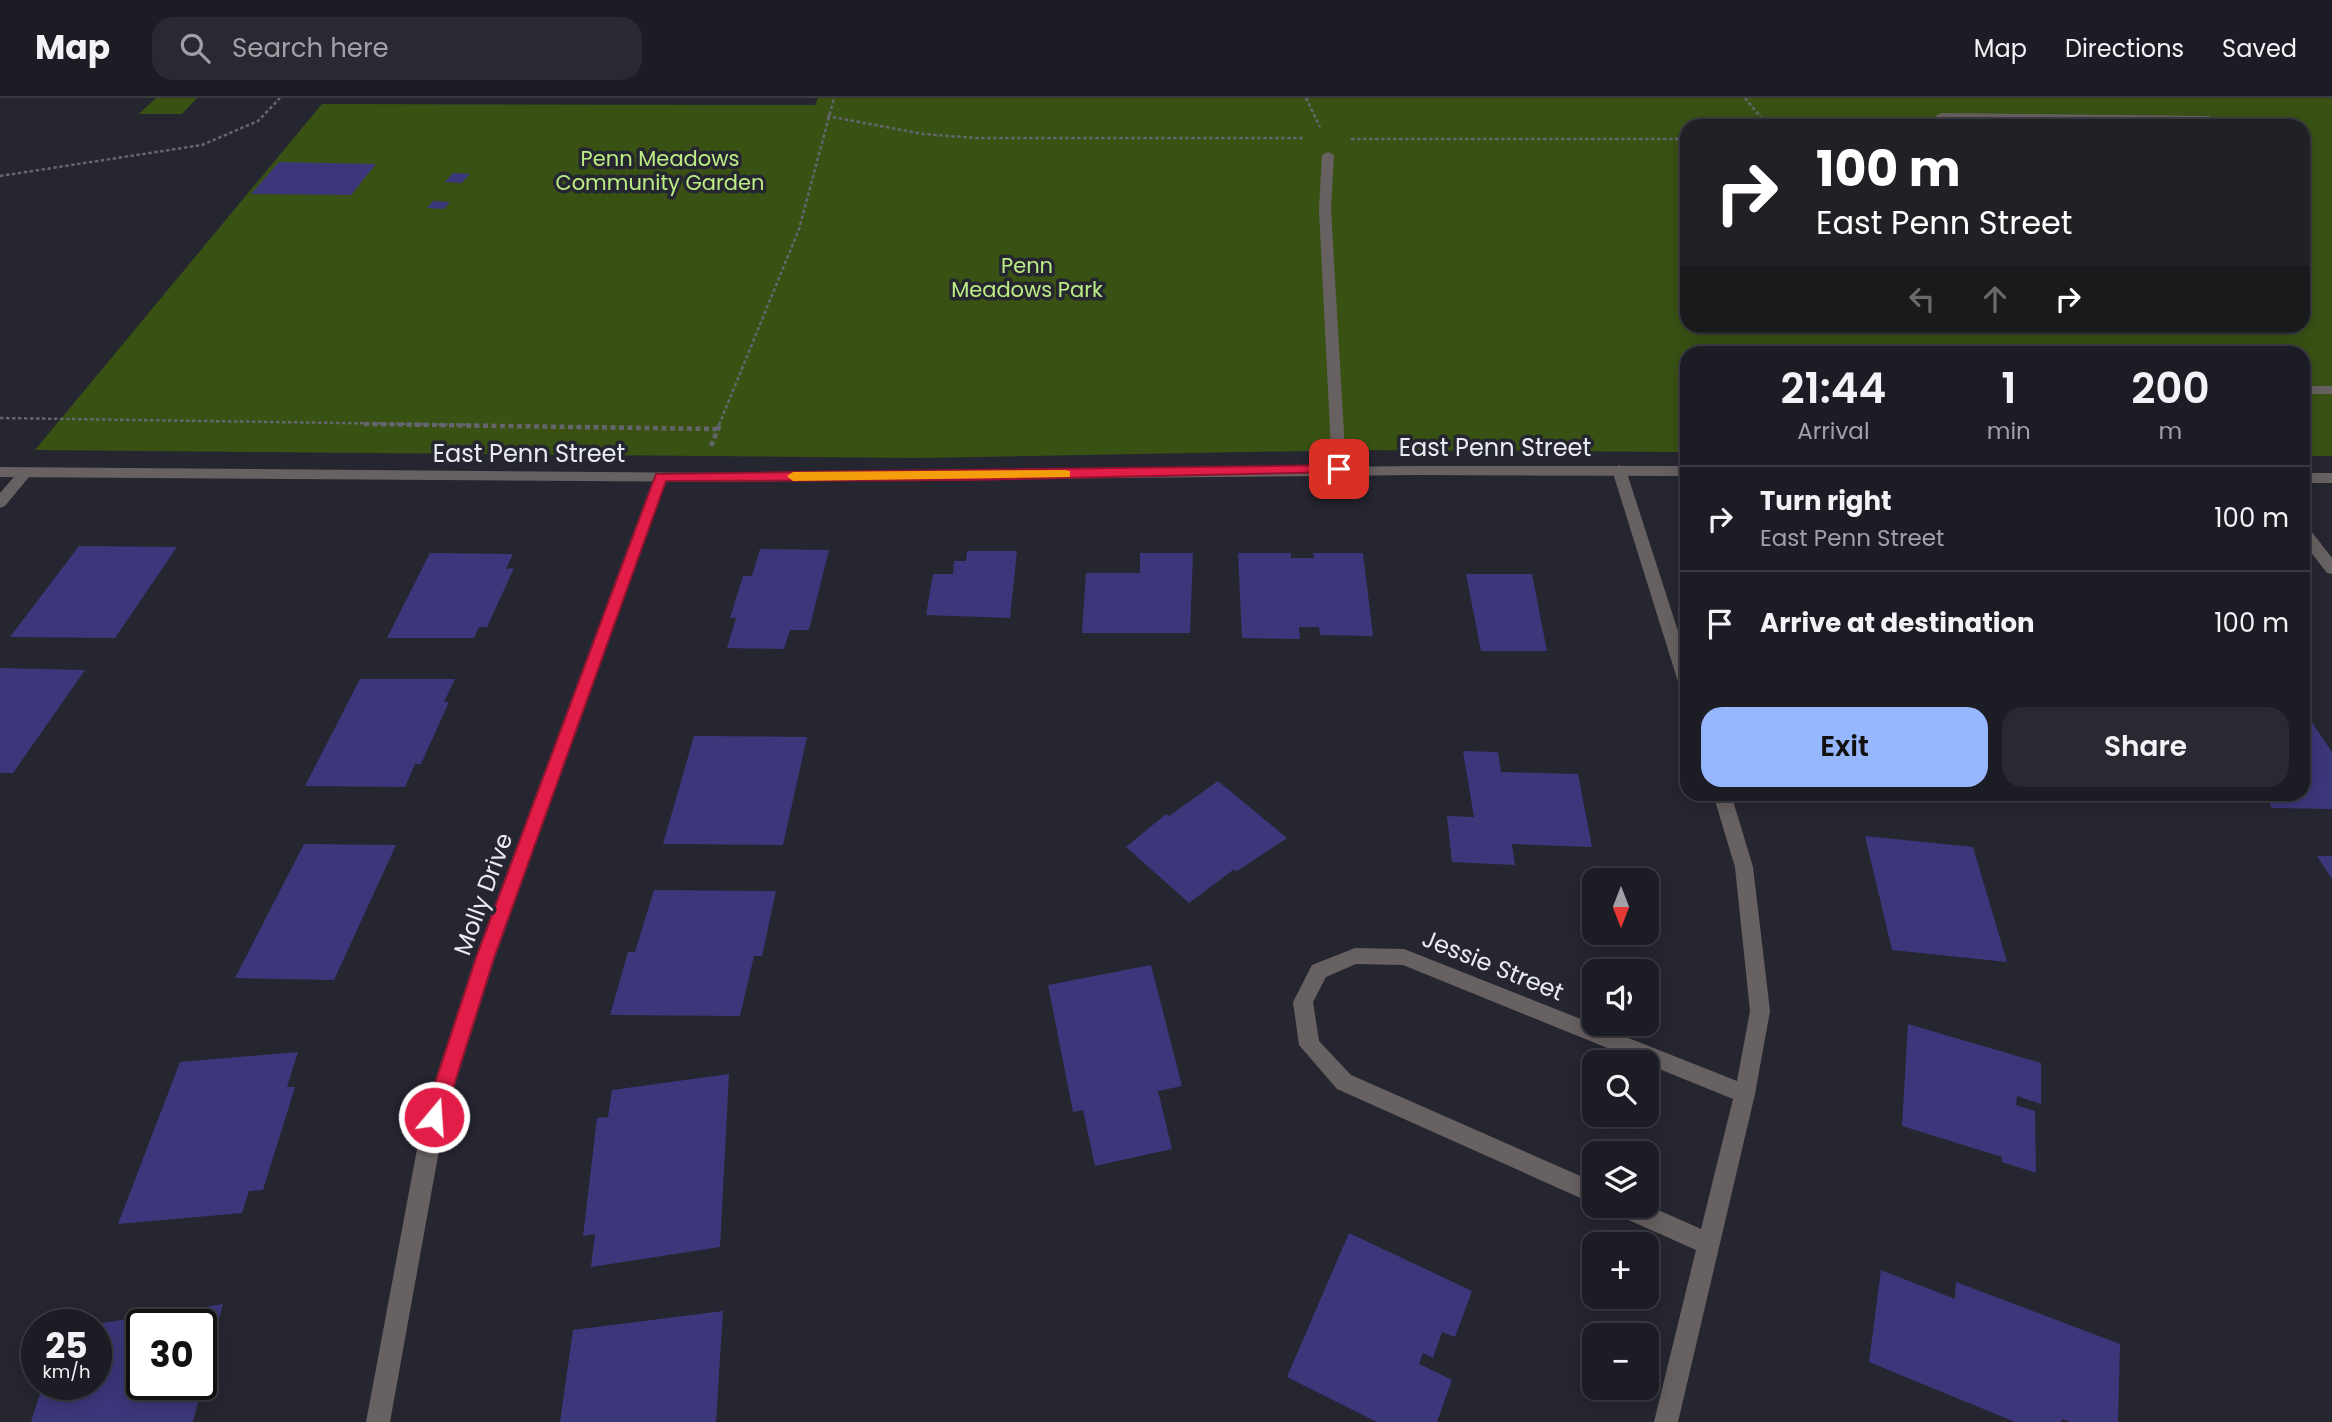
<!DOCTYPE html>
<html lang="en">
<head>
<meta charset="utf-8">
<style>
	:root { --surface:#1c1c24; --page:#292931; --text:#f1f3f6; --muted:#a0a1a6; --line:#3a3a41; --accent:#96b6fd }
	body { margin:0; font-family:Poppins,sans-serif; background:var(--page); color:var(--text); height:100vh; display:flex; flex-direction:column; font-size:26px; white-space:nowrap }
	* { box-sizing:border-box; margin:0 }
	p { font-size:23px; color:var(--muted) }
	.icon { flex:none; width:38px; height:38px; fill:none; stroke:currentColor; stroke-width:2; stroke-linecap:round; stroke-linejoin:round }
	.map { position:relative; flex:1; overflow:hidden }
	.drawer { position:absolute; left:1680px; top:248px; width:630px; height:455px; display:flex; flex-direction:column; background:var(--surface); border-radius:21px; box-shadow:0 4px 18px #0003,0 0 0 2px var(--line) }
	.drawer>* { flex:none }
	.hud { position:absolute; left:1680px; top:21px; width:630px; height:214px; border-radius:21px; box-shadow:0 4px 18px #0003,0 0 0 2px var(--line); background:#202124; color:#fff; overflow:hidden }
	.needle { width:46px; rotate:180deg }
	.fabs { position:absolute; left:1582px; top:770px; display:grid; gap:14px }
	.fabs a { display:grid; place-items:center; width:77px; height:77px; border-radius:14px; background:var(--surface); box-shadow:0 4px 18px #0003,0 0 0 2px var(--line); font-size:35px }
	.speed { position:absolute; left:21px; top:1211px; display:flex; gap:14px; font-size:35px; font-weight:700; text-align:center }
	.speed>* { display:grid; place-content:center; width:91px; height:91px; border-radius:50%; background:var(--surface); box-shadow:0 4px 18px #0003,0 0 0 2px var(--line); line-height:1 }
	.speed small { font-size:18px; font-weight:400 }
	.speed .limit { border:4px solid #111; border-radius:10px; background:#fff; color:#111 }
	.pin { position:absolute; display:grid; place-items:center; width:60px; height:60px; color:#fff; margin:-30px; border-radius:14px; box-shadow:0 4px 10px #0006 }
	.me { position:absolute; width:77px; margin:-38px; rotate:18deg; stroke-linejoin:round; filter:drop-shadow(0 0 5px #0008) }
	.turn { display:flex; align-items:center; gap:24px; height:147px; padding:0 21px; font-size:32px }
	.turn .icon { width:91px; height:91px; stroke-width:2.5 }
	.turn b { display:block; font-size:49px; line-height:60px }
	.lanes { display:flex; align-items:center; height:66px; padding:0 21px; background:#0003; justify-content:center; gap:35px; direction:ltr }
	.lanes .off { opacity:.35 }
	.eta { display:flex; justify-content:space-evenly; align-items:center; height:119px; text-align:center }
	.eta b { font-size:42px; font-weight:600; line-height:49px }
	.button { display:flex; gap:14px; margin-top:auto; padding:14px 21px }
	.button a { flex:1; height:80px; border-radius:21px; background:var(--accent); color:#111; font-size:28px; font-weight:600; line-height:80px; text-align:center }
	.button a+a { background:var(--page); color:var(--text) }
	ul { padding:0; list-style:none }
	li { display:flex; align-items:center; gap:21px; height:105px; padding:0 21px; border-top:2px solid var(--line) }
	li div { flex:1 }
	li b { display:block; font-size:26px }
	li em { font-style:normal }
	header { display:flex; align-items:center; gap:42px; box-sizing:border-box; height:98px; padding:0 35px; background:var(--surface); border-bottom:2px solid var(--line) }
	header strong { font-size:33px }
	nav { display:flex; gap:38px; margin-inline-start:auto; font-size:24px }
	.search { width:490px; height:63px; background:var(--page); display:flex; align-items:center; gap:18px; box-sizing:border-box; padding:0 24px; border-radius:21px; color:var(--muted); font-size:26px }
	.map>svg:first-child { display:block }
	.green { fill:#395214; fill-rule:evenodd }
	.building { fill:#3c377a; fill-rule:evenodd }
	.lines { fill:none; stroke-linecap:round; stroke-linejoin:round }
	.path-far1 { stroke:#64656e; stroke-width:2.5; stroke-dasharray:3.5 2.5; stroke-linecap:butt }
	.path { stroke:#64656e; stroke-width:4.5; stroke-dasharray:5 3.5; stroke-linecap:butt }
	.service { fill:#686162; fill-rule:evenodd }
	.minor { fill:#686162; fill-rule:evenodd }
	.tertiary { fill:#686162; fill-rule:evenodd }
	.route { fill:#e11d48; stroke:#92132f; stroke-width:2 }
	.slow { fill:#f59e0b }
	.labels { text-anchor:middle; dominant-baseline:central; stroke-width:7; stroke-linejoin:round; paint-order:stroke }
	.far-park-label { font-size:21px; fill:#bcec84; stroke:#252630 }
	.street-label { font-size:24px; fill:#eaebf2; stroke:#252630 }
</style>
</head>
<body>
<header>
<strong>Map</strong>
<div class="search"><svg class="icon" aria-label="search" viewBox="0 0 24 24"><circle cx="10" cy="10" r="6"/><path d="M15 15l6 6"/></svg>Search here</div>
<nav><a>Map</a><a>Directions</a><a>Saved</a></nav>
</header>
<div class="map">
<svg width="2332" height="1324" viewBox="0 0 2332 1324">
	<rect width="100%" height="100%" fill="#252630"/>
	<path class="green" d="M156 0H197L182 16H139Z
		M818 0H2332V358H2303V256H1687V354L1361 352 918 360 35 352 322 6 815 7ZM1687 28H2303V228H1687Z"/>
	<path class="building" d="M279 64 376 66 351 97 251 96Z
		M453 75 470 76 462 85 445 84Z
		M433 103 450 104 444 111 427 110Z
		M79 448 177 449 115 540 10 539Z
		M760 451 829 452 809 532H790L784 551 727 550 736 520H730L743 478H752Z
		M967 453H1017L1010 520 926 517 933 476H953L954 463H966Z
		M430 455 513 456 506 471 514 470 487 529H479L474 540H387Z
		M1140 455H1193L1190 535H1082L1086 475H1140Z
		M1238 455H1291V460H1314L1313 455H1363L1373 538 1320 537 1319 529H1299L1300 541 1242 540Z
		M1466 476H1532L1547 553H1481Z
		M0 570 85 572 13 675H0Z
		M360 581H455L444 604H449L421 666H415L405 689 305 688Z
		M2303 611 2332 654V711L2272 710 2264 696H2303Z
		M694 638 807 639 783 747 663 746Z
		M1463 653 1498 654 1501 674 1578 676 1592 749 1512 746 1515 767 1452 764 1447 718 1474 719Z
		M1218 683 1287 740 1237 773 1233 772 1189 805 1126 749 1166 716 1169 718Z
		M1865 738 1973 749 2007 864 1892 852Z
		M304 746 396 747 334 882 235 880Z
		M2317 758H2332V781Z
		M654 792 776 793 762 858H754L740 918 610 917 628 854H635Z
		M1151 867 1182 988 1158 993 1172 1051 1095 1068 1083 1012 1073 1014 1048 887Z
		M1908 926 2041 965V1006L2017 998 2016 1007 2035 1013 2036 1075 2002 1064V1059L1902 1028Z
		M298 954 287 989H295L263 1092 249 1093 242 1115 118 1126 180 964Z
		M729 976 720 1149 591 1169 595 1136 583 1138 597 1020 608 1019 612 992Z
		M1349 1135 1472 1193 1455 1239 1442 1234 1433 1260 1423 1255 1419 1266 1452 1282 1437 1324H1377L1287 1279Z
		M1881 1172 1955 1201 1956 1184 2120 1246 2118 1324H2070L2062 1321V1324H2015L1869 1264Z
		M223 1206 193 1324H31L43 1286H96V1226ZM142 1227H201V1286H142Z
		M723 1213 716 1324H560L573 1232Z"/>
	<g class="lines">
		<path class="path-far1" d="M1306 0 1320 29
			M1745 0 1768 28
			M827 18 923 36 976 40H1304
			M1351 41H1687
			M0 78 202 47 258 23 280 0
			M0 320 478 327
			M719 327 799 131 834 0"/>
		<path class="path" d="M364 326 717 331
			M711 348 720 326"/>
		<path class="service" d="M1941 15 2209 18 2214 21 2209 24 1937 20 1936 18Z
			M1328 54 1334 57 1331 111 1346 371 1339 376 1332 371 1319 111 1322 57Z
			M2303 288H2332V296H2303Z"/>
		<path class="minor" d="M1619 367 1626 372 1687 561V593L1679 587 1612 372Z
			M26 369 33 374 5 408 0 410V395L21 371Z
			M661 374 668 379 495 860 445 1019 390 1324H366L423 1019 475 860 654 379Z
			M2303 428 2308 429 2332 460V476L2327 475 2303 444Z
			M1713 696H1731L1753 769 1770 913 1755 996 1678 1324H1654L1696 1152 1615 1116 1612 1108 1647 1107 1701 1131 1733 1001 1403 867 1356 866 1326 879 1313 904 1319 943 1351 977 1594 1084V1106L1337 991 1299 947 1293 904 1312 867 1355 850 1404 851 1737 983 1750 913 1735 769Z"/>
		<path class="tertiary" d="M1417 368H1687V378L1417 377 724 384 0 379V369L724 375Z
			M2303 375H2332V385H2303Z"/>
	</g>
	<path class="route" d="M1339 367 1343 368V374L965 382 666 383 494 860 444 1019 441 1025 434 1028 427 1025 424 1019 476 860 656 376Z"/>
	<path class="slow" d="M1065 372 1070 373V379L793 383 787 378 793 374Z"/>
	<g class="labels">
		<g class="far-park-label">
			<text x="660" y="60">Penn Meadows<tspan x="660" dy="24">Community Garden</tspan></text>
			<text x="1027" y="167">Penn<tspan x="1027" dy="24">Meadows Park</tspan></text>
		</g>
		<g class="street-label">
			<text x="1495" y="349">East Penn Street</text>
			<text x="529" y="355">East Penn Street</text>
			<text transform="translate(483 796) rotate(-70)">Molly Drive</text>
			<text transform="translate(1493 867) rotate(22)">Jessie Street</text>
		</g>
	</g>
</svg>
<div class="fabs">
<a><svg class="needle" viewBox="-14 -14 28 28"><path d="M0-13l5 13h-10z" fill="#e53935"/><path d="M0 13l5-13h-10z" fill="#a0a1a6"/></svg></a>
<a><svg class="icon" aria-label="sound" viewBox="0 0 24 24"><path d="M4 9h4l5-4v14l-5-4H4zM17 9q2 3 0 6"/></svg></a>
<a><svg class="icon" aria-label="search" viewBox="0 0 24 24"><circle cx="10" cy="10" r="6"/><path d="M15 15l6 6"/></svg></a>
<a><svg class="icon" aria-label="layers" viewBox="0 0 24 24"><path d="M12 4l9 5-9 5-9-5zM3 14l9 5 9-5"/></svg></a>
<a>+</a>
<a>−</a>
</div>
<div class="speed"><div>25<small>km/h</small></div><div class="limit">30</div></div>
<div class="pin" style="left:1339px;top:371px;background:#d93025"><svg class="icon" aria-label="arrive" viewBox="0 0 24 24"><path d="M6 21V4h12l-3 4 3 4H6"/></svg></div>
<svg class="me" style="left:434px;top:1019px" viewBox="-20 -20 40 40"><circle r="17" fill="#e11d48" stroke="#fff" stroke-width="3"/><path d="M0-11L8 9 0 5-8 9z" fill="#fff"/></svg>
<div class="hud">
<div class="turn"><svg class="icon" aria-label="right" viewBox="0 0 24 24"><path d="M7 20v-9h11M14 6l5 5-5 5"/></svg><div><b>100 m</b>East Penn Street</div></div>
<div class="lanes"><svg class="icon off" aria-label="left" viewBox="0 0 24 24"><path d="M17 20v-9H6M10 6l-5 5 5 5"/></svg><svg class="icon off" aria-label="ahead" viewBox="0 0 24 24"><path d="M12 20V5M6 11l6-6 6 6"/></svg><svg class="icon" aria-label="right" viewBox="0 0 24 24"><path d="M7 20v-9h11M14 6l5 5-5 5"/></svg></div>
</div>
<section class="drawer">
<div class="eta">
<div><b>21:44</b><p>Arrival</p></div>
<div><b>1</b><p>min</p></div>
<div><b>200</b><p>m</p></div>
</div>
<ul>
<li><svg class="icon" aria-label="right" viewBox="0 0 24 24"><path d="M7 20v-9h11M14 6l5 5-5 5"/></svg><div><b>Turn right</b><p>East Penn Street</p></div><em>100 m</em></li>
<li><svg class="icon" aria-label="arrive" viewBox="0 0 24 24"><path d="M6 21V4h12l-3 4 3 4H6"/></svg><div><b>Arrive at destination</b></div><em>100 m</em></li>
</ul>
<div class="button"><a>Exit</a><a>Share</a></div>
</section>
</div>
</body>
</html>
